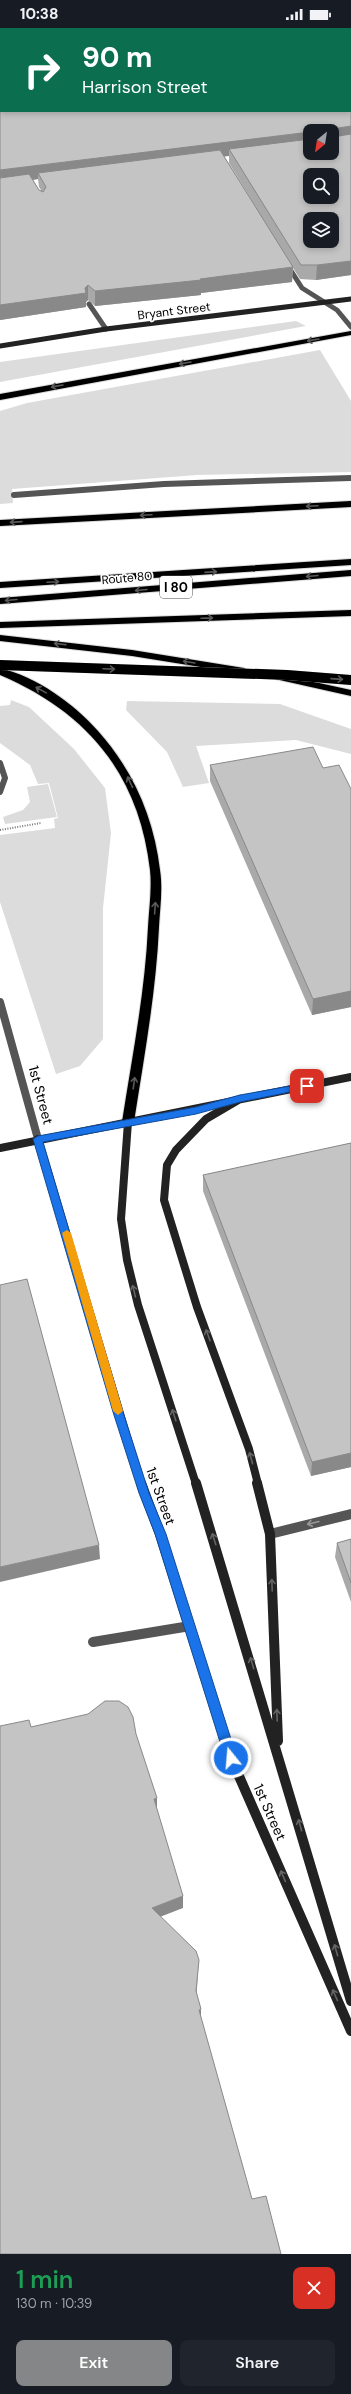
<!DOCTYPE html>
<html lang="en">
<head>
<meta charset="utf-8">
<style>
	:root { --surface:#171b24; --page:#20242c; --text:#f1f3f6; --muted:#9ea1a6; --accent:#858687 }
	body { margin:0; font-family:"DM Sans",sans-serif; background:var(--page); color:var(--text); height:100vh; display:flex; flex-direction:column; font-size:15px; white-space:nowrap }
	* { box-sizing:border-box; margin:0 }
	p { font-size:13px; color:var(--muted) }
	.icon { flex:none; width:22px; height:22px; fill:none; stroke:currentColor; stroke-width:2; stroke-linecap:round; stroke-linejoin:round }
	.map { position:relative; height:2226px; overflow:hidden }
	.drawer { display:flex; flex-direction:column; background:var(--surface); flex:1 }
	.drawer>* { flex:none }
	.hud { position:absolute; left:0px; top:0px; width:351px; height:84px; box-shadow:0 2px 6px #0003; background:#0b6e4f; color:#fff; overflow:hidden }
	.needle { width:26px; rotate:210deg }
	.fabs { position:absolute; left:303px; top:96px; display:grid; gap:8px }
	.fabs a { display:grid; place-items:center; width:36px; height:36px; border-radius:8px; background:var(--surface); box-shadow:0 2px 6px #0003; font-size:20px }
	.pin { position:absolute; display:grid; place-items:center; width:34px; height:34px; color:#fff; margin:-17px; border-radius:8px; box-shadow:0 2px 6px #0006 }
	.me { position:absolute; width:44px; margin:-22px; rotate:343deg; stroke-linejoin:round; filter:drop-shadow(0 0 3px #0008) }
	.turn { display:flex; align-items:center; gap:14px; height:84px; padding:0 16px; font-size:18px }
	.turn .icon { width:52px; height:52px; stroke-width:2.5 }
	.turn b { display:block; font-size:28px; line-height:34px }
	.round { display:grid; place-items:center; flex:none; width:42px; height:42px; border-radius:8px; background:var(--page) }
	.summary { display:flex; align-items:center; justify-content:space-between; height:68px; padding:0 16px }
	h1 { font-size:24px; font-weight:600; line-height:30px; color:#1e9e55 }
	.button { display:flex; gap:8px; margin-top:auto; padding:8px 16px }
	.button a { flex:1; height:46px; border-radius:8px; background:var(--accent); color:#fff; font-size:16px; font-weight:600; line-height:46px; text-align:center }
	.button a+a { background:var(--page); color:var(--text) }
	.status { display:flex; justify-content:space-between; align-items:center; height:28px; padding:0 20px; background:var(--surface); direction:ltr }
	.status svg { height:11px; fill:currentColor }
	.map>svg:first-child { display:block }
	.green { fill:#dcdcdc }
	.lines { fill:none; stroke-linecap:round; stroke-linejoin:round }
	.highway-casing { stroke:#dbdbdb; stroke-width:2 }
	.path { stroke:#777; stroke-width:2; stroke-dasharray:1 1.5; stroke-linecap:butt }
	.lane-far3 { stroke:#555; stroke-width:5 }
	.lane-far2 { stroke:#555; stroke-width:6 }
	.lane-far1 { stroke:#555; stroke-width:8 }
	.lane { stroke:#555; stroke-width:10 }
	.street-far1 { stroke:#555; stroke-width:5 }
	.street { stroke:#555; stroke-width:10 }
	.secondary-far2 { stroke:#222; stroke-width:5 }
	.secondary-far1 { stroke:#222; stroke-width:8 }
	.secondary { stroke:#222; stroke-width:10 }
	.highway { fill:#000; fill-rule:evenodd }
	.highway-bridge-casing { stroke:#dbdbdb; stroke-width:10; stroke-linecap:butt }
	.highway-bridge { stroke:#000; stroke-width:10 }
	.wall { fill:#a9a9a9; fill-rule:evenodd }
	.shaded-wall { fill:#898989 }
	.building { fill:#c4c4c4; stroke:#898989; fill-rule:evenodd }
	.oneway { stroke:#595959 }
	.oneway2 { stroke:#646464 }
	.oneway3 { stroke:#999 }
	.route { fill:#1a73e8; stroke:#114b97 }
	.slow { fill:#f59e0b }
	.labels { text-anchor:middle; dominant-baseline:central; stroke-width:3.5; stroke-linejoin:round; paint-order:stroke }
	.far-street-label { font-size:12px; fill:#000; stroke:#fff }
	.shield { fill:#fff; stroke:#4c4c4c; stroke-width:1 }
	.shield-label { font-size:13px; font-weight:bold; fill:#000 }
	.street-label { font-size:14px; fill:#000; stroke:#fff }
</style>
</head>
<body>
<div class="status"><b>10:38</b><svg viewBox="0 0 49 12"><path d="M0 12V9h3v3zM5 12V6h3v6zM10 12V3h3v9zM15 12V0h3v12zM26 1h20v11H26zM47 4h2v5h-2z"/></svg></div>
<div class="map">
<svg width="351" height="2226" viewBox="0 0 351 2226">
	<rect width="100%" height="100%" fill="#fff"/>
	<path class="green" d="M296 293 306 298 0 354V334Z
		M320 322 351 373V444L197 447 12 461 13 475 0 476V383L27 375Z
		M11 672 29 679 74 721 105 760 111 805 103 880V1011L80 1038 56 1046 0 874V807L55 800 54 791 58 790 49 755 38 756 30 737 0 715V678L10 677Z
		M127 673 280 676 351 701V726L296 712 196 718 209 755 183 759 167 724 126 682Z
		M48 756 57 789 5 796 3 789 23 782 30 774 27 759Z"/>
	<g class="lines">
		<defs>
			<path id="highway" d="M351 303V307L0 372V366Z
				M351 473V479L0 498V492Z
				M351 531V537L0 560V554Z
				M351 542V548L0 576V570Z
				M351 582V588L0 600V594Z
				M0 607 132 622 244 640 249 643 244 646 132 628 0 613Z
				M0 640C37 649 73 675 98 703 133 742 154 790 160 842 163 861 160 880 159 899 156 965 144 1029 134 1094L128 1098 122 1094C132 1029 145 965 148 899 149 880 152 861 150 842 139 746 87 684 0 647Z
				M278 646 351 662V668L275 651 273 649Z"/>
		</defs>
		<use href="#highway" class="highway-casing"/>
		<path class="path" d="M0 802 41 795"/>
		<path class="lane-far3" d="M89 276 106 301"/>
		<path class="lane-far2" d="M14 467 164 456 351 450
			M0 735 5 750 0 764"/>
		<path class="lane-far1" d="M0 974 38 1111"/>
		<path class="lane" d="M93 1614 190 1598"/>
		<path class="street-far1" d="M288 238 302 260 337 282 351 299"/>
		<path class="street" d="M270 1506 351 1486"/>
		<path class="secondary-far2" d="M0 318 106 301 351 271"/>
		<path class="secondary-far1" d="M240 1071 206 1091 176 1122 167 1137 164 1172 197 1279 249 1421 258 1456
			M128 1094 121 1191 127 1232 138 1277 196 1456
			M38 1111 141 1456
			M0 1120 351 1049"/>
		<path class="secondary" d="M141 1455 160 1506 231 1730 351 2003
			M196 1455 351 1973
			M257 1455 270 1506 278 1713"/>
		<use href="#highway" class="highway"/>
		<defs>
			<path id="highway-bridge" d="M0 637 287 647 351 652"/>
		</defs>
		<use href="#highway-bridge" class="highway-bridge-casing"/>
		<use href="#highway-bridge" class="highway-bridge"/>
	</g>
	<path class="wall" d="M0 0H351V247L316 252 300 251 293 240 292 254 201 265V267L95 278 88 272 86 274V279L0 292ZM310 103H332L310 125ZM224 128H229V135L265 194ZM38 151 39 159 41 162H39L33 152Z
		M210 737 323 740 351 761V979L312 987 210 753Z
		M351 1115V1439L311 1448 203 1163V1147Z
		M351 1511V1574L335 1529 337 1515Z"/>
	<path class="shaded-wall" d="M351 98V112L332 115V103H329L332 101Z
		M310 104V118L229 121V128L41 151 38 145V151L0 156V142Z
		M351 233V247L316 252 317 237Z
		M293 239 292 254 201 265V267L95 278V263Z
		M88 257V272L86 274V279L0 292V277Z
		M351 963V979L312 987 313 971Z
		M351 1425V1439L311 1448 312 1434Z
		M99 1517 100 1531 0 1554V1539Z
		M157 1770V1782L154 1771Z
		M183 1868V1880L152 1892V1880Z
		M199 1932 198 1944 196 1975V1963Z
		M201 1981V1993L199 1982Z"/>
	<path class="building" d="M0 0H351V98L332 101 329 103H310V104L0 142ZM1 1H350V83H1Z
		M351 106V233L317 237H301L229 121 310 111V125H332V108L333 109ZM310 147H332V169H310ZM310 191H332V213H310Z
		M220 122 293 239 200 251 201 252 95 263 88 257 85 260 86 265 0 277V150L29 146 39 162 43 164 46 159 38 145Z
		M313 719 323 740 339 737 351 761V963L313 971 210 737Z
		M351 1115V1425L312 1434 203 1147Z
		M27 1251 99 1517 0 1539V1257Z
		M351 1511V1555L337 1515Z
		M105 1673H119L128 1679 133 1689 136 1706 157 1770 154 1771 183 1868 152 1880 196 1923 199 1932 196 1963 201 1981 199 1982 252 2171 266 2168 281 2226H0V1698L29 1692 31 1699 88 1686Z"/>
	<defs><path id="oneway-shaft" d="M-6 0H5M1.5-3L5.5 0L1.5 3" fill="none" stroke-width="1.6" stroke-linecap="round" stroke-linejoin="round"/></defs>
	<g class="oneway">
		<use href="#oneway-shaft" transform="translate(313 312) rotate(170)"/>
		<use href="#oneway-shaft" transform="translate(185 335) rotate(170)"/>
		<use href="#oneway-shaft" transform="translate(57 358) rotate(170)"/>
		<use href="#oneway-shaft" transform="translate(312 478) rotate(177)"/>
		<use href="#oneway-shaft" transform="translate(146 487) rotate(177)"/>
		<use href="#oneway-shaft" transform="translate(16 494) rotate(176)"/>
		<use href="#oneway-shaft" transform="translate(211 544) rotate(-4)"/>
		<use href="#oneway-shaft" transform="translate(312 548) rotate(175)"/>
		<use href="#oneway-shaft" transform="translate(53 554) rotate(-3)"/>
		<use href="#oneway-shaft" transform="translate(141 562) rotate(175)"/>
		<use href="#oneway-shaft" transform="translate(11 572) rotate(175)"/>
		<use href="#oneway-shaft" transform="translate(207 590) rotate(-2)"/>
		<use href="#oneway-shaft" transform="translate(60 616) rotate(-173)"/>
		<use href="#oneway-shaft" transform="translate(189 634) rotate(-171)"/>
		<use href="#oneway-shaft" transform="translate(109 641) rotate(2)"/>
		<use href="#oneway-shaft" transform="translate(337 651) rotate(4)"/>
		<use href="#oneway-shaft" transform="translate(41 662) rotate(-151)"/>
		<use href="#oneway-shaft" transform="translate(130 754) rotate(-115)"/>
		<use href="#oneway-shaft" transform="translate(155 880) rotate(-86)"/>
		<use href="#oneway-shaft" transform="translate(134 1055) rotate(-82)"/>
	</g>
	<g class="oneway2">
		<use href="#oneway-shaft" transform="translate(134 1263) rotate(-104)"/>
		<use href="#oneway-shaft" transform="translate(208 1307) rotate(-110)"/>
		<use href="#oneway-shaft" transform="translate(174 1387) rotate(-108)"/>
		<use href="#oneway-shaft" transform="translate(251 1430) rotate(-105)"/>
		<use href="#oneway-shaft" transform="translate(214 1511) rotate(-108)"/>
		<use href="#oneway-shaft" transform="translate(272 1557) rotate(-92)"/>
		<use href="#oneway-shaft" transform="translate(252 1635) rotate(-107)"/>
		<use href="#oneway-shaft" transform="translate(277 1687) rotate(-92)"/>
		<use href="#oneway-shaft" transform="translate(300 1797) rotate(-106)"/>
		<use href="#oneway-shaft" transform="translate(283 1848) rotate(-114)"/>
		<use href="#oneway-shaft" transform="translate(336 1922) rotate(-106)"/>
		<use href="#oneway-shaft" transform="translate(335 1967) rotate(-114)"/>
	</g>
	<use class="oneway3" href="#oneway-shaft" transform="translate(313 1495) rotate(166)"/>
	<path class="route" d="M307 1055H310V1060L240 1074 196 1086 43 1114 123 1384 149 1465 166 1506 237 1730 231 1736 225 1730 155 1506 139 1465 113 1384 33 1111 38 1108 196 1079 240 1067Z"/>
	<path class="slow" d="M67 1202 71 1205 123 1383 118 1387 113 1383 62 1205Z"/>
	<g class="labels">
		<g class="far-street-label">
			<text transform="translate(174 283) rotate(-7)">Bryant Street</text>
			<text transform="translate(127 550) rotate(-5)">Route 80</text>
		</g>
		<rect class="shield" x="160" y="548" width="32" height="22" rx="3"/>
		<g class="shield-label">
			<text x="176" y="559">I 80</text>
		</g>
		<g class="street-label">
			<text transform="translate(41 1067) rotate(75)">1st Street</text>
			<text transform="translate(161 1468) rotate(70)">1st Street</text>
			<text transform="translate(270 1784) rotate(66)">1st Street</text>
		</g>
	</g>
</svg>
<div class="fabs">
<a><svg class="needle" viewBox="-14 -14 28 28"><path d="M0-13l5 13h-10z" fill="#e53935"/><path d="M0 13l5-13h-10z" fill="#9ea1a6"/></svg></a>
<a><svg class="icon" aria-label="search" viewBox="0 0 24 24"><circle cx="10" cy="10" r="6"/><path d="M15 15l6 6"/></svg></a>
<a><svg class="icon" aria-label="layers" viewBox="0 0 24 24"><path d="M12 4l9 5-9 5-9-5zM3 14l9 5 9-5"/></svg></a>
</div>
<div class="pin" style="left:307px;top:1058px;background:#d93025"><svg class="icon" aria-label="arrive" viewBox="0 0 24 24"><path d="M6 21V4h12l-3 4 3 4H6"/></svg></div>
<svg class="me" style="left:231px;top:1730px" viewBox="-20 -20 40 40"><circle r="17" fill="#1a73e8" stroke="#fff" stroke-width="3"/><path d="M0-11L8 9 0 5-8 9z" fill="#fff"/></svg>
<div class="hud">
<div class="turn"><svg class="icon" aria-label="right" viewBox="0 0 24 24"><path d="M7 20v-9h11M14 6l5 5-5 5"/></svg><div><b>90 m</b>Harrison Street</div></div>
</div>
</div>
<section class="drawer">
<div class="summary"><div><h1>1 min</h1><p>130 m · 10:39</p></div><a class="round" style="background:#d93025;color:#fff"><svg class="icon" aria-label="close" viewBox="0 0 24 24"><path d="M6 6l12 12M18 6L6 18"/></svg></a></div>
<div class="button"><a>Exit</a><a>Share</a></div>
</section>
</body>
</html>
